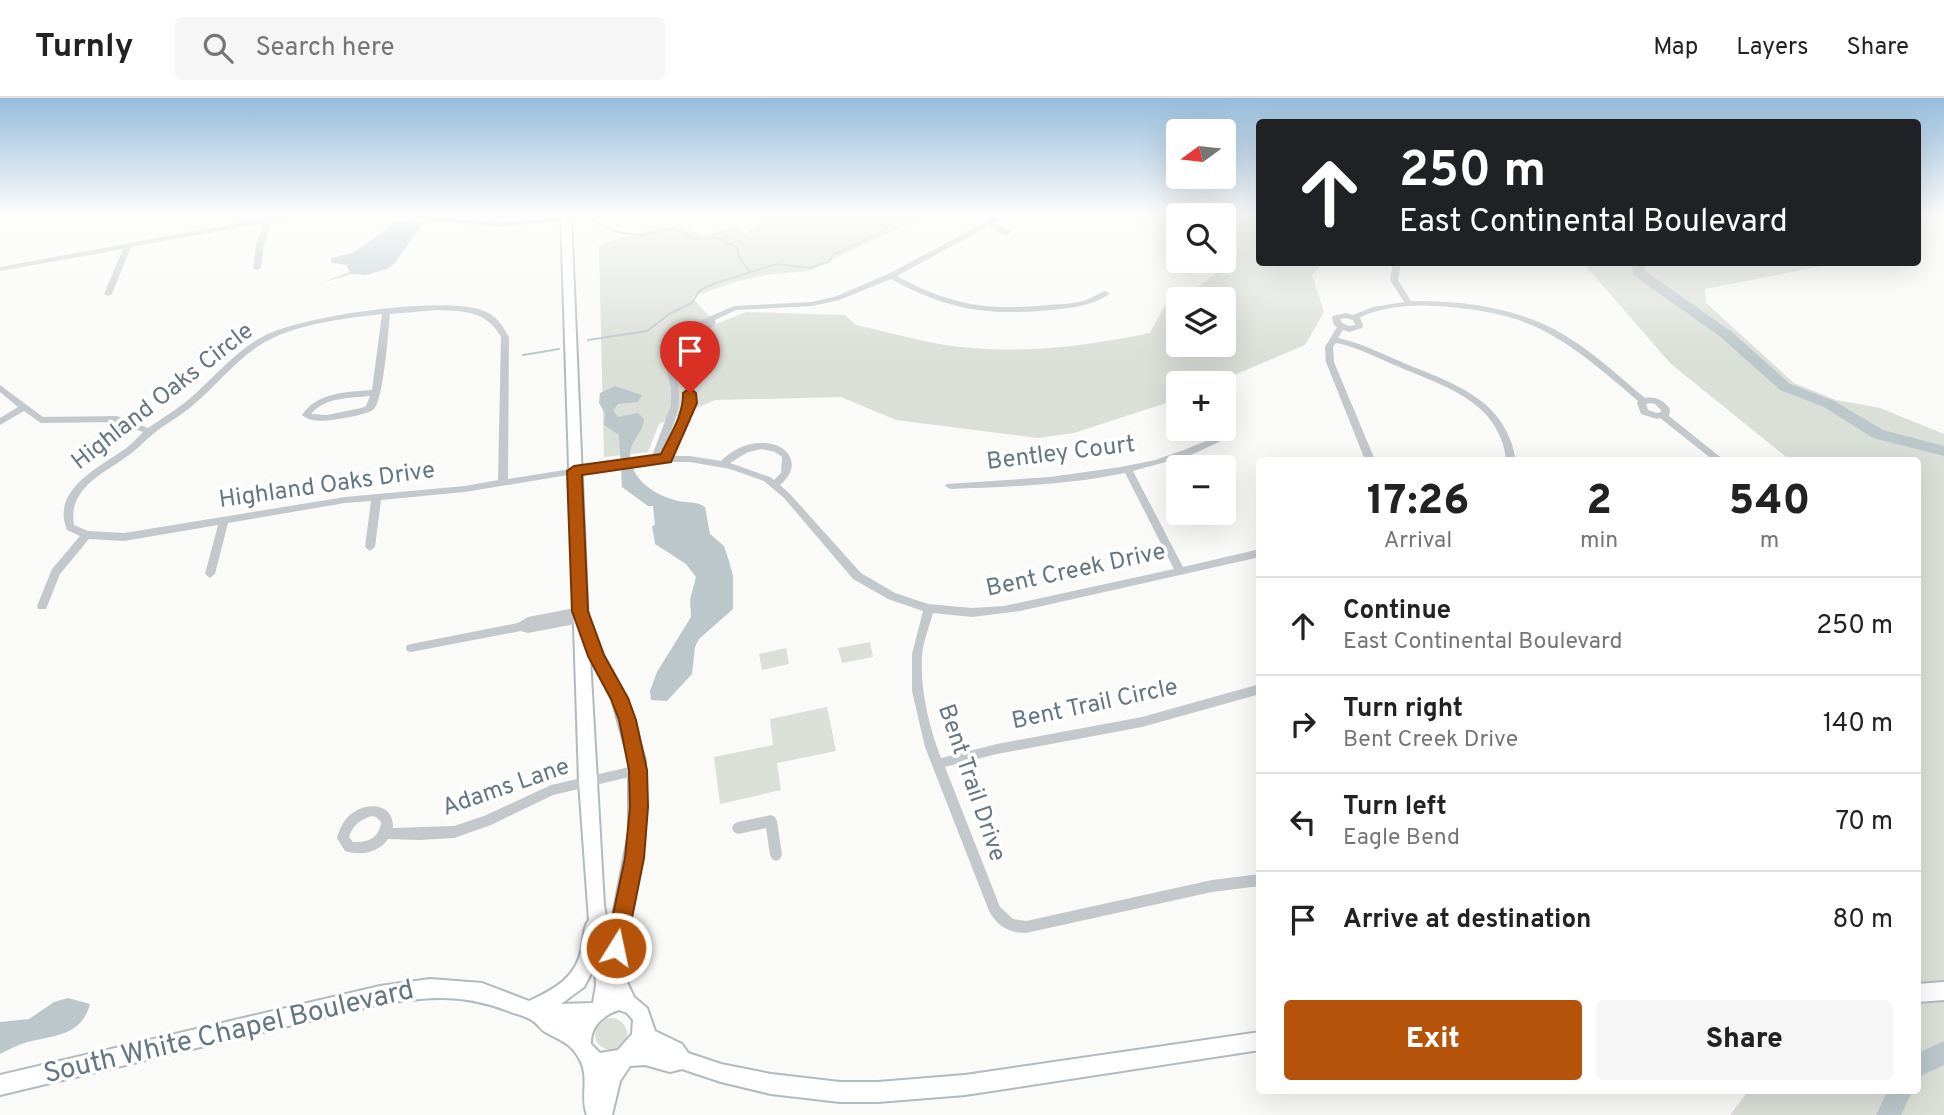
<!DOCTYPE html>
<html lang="en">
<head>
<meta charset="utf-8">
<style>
	:root { --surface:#fff; --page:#f6f6f6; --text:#222; --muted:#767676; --line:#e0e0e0; --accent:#b45309 }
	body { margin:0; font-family:Overpass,sans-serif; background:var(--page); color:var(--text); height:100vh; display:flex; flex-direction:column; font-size:26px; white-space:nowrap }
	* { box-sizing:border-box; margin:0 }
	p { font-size:23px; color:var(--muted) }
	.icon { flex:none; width:38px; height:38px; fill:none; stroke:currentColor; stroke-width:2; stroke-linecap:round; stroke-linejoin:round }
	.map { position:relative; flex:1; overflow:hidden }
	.details { position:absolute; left:1256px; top:359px; width:665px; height:637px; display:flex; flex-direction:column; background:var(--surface); border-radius:7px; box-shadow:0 7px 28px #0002 }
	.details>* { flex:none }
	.top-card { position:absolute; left:1256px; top:21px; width:665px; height:147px; border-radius:7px; box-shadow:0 7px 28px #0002; background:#202124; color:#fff; overflow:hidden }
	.needle { width:46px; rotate:255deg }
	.tools { position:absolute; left:1166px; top:21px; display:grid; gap:14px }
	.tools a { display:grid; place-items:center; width:70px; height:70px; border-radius:7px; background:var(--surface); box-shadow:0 7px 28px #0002; font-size:35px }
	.pin { position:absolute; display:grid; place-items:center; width:60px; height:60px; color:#fff; margin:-72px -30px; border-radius:50% 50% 50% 0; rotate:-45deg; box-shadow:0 0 7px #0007 }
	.pin .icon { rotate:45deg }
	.me { position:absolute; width:77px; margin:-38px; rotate:10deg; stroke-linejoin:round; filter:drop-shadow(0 0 5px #0008) }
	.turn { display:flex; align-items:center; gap:24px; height:147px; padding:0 28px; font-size:32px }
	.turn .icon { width:91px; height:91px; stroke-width:2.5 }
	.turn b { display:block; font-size:49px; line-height:60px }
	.eta { display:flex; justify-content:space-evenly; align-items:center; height:119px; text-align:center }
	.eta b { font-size:42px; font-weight:800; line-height:49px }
	.button { display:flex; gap:14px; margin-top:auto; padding:14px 28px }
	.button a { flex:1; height:80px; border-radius:7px; background:var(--accent); color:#fff; font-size:28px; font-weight:800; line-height:80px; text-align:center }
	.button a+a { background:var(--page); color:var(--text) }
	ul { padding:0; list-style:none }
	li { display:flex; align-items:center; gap:21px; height:98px; padding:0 28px; border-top:2px solid var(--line) }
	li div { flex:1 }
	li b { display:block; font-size:26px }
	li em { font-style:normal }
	header { display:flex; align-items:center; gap:42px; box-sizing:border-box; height:98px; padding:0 35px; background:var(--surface); border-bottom:2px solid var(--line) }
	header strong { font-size:33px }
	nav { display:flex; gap:38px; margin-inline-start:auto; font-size:24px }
	.search { width:490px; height:63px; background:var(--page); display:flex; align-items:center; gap:18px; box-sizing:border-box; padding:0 24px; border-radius:7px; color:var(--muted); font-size:26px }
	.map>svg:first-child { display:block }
	.green { fill:#dadfd7; fill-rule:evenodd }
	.water { fill:#bbc7cb }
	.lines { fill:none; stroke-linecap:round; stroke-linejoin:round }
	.stream { stroke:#bbc7cb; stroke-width:2 }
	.river { fill:#bbc7cb; fill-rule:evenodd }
	.secondary-casing { stroke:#b3babf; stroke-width:4 }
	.minor { fill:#c3c8cc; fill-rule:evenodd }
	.secondary { fill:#fff; fill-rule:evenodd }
	.route { fill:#b45309; stroke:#753606; stroke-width:2 }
	.labels { text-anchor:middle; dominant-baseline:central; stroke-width:7; stroke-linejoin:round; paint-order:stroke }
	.street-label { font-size:24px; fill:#657683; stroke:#fff }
	.near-street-label { font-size:28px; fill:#657683; stroke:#fff }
</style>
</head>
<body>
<header>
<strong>Turnly</strong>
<div class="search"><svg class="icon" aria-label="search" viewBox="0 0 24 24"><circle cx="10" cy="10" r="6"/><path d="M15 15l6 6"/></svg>Search here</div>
<nav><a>Map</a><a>Layers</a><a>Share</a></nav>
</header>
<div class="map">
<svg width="1944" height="1017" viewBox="0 0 1944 1017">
	<rect width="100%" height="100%" fill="#fafaf8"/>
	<path class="green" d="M772 117H926L809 173 766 177 735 184 692 199 716 226 746 214 845 217 856 227C894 235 934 248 973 250 1033 255 1092 247 1150 235L1168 202 1191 193 1237 162 1238 117H1260V164L1323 165 1312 177 1324 214 1305 247 1215 285H1178V301L1074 335 1038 340 896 322 841 299 715 302 659 326 648 354 604 359 599 148 619 140 667 129 683 130 703 138 738 128 744 137ZM1178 201H1223V247H1178Z
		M1583 165H1837L1705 191 1706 205 1794 285 1836 302 1880 310 1944 336V1017H1730L1749 992H1918V362H1790L1671 266Z
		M870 544 873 559 842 565 838 550Z
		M786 550 789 566 762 572 759 556Z
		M827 609 836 653 777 665 781 692 720 706 714 659 773 647 770 621Z
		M595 936a16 16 0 1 1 32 0a16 16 0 1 1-32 0Z"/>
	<path class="water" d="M396 122 423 125 395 165 387 171 366 177 351 176 321 185 350 174 346 167 331 165V160L352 155 383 134Z
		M615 288 642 297 638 304 618 306 613 312 618 319 638 315 644 321C644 334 630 343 630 356 631 382 654 397 678 403 688 405 696 403 705 409L710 436 724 448 729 463 733 478V511L699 541 695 549 692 576 667 603 651 602 650 593 657 574 691 519 690 502 696 479 686 466 655 446 652 428 655 427 653 408H648L622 389 619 337 604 327 605 315 599 305 600 295Z
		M68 900 90 906C82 936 58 937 32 943 21 945 10 951 0 956V924L29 921 54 904Z"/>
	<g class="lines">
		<path class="stream" d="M588 117C606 132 622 138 646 136 668 134 672 124 693 141L718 140 737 149 739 160 750 173
			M588 242 647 233 671 215 692 205 699 193 716 185 777 166 809 170 829 164 833 157 881 135 894 122 890 117
			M523 257 559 251"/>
		<path class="river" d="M1632 164H1644L1645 173 1732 234 1790 286 1834 303 1883 332 1944 348V358L1873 340 1824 309 1780 292 1722 240 1633 177Z
			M1944 943V967L1918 979V955Z
			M1888 992H1913L1901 1017H1876Z"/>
		<defs>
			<path id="secondary" d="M561 117H571L588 525 593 530 603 557 626 600 645 662V735L625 850 626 882 634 899 647 910 655 933 682 946 688 955 721 966 771 976 840 984H878L965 977 1260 934V952L965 997 878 1004H840L771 996 721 984 682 971 670 974 645 967 630 968 620 983 612 1017H587C580 1000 589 982 581 964 572 945 561 943 545 934 540 931 538 926 533 923 526 918 516 916 508 913 461 895 428 899 380 906L0 997V977L380 888 430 881 482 885 529 903C555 891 577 879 582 849 584 839 583 829 589 822L579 684ZM590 560 612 601 629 662V735L609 838 604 807ZM595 868 596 887 593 905 561 906 584 889ZM619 912 627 915 633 922 632 936 618 952 600 955 591 946C590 929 603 917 619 912Z
				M1944 884V902L1918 904V886Z"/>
		</defs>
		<use href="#secondary" class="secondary-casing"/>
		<path class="minor" d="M282 117H298L272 123 264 147 261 170 257 172 253 170 256 147 264 125 131 149 112 196 108 198 104 196 123 151 0 173V169Z
			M399 117H424L498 125 566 118 570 120 566 122 498 129 403 119Z
			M999 117H1008L994 125 1010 133V137H1004L989 128 897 178C950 207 988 213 1048 207 1060 206 1074 206 1086 202 1093 200 1098 195 1105 193L1109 195 1108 197C1090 208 1072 210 1051 212 988 218 947 212 891 181L839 202 812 208 736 212 715 222 716 224 715 226C701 240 679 252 687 275 690 284 695 292 695 302 694 322 681 340 672 358H690L721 363C731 353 745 345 761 345 788 344 804 367 780 387L790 396 861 475 895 495 928 506 972 510 1004 508 1174 471 1125 375C1067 387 1008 389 950 391L945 388 947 386 1050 379 1121 369 1155 362 1184 352 1213 340H1219L1221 342 1219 344 1191 357 1133 373 1183 469 1260 451V459L1020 513 972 519 933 515C929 529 923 544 922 558 920 591 929 629 941 660L997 646 1142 619 1260 586V596L1142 629 997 656 945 669 1000 809 1013 821 1026 823 1212 782 1260 776V788L1212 794 1026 835C1009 835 997 828 989 813L925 649 912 593V556L923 513 888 501 853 481 784 400 764 383 730 371 690 364H647L465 394 381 402 375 449 370 453 365 449 371 403 345 405 228 425 215 476 210 480 205 476 218 427 124 443 89 441 60 476 46 511H38L37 508 52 471 80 438 67 432C51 393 96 371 122 353 130 348 136 341 143 334L116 324 41 325 24 313 0 327V320L18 309 0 294V287L43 319 117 318 148 330C164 319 181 309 195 296 218 275 237 252 264 238 302 218 445 197 484 213 496 217 503 228 509 239L508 381 652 358 671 307V291L666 268 668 259 679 239 690 227 734 208 812 204 837 198 888 176ZM438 212C464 213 487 213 501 239L498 382 465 388 345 399 124 435 88 433 74 427C72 414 74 403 83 392 95 377 113 369 129 357 139 350 147 340 157 333 168 324 181 318 192 308 219 286 240 255 273 240 304 225 348 220 382 216L372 292C347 294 317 294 302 317 311 325 325 323 338 321 345 320 369 316 374 311 384 300 388 233 390 216ZM704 227C691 238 673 252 678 272 680 281 685 288 686 298 687 318 673 344 661 358 667 342 678 320 679 304 680 293 676 282 675 271 673 254 690 233 704 227ZM370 298 366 308 361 310 327 317 311 316C325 299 350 300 370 298ZM762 351 775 354 782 359 781 375 774 382 770 379 730 365 748 354Z
			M1175 140H1178V146L1172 144Z
			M1393 164H1401L1398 182 1411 203C1460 202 1511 209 1554 231 1588 249 1616 276 1645 300 1656 298 1664 303 1670 311L1669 318 1724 362H1713L1660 320 1657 321 1641 316 1637 305 1638 303C1604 274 1570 243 1529 226 1503 215 1477 212 1450 209 1419 206 1389 207 1360 219L1363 228 1362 230 1349 234 1343 232 1338 240C1362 245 1382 256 1404 265 1444 282 1493 296 1510 341 1513 348 1514 355 1516 362H1506C1505 355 1504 348 1501 341 1485 298 1435 285 1397 268 1377 260 1358 249 1336 245L1333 249 1334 264 1375 362H1365L1326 264 1325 249 1337 229 1334 227 1332 220 1333 218 1346 215 1353 217 1373 209 1404 204 1390 182ZM1346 220 1353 222 1355 227 1349 228 1342 225 1340 221ZM1650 305 1655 306 1661 312V314L1657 315 1648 312 1646 306Z
			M580 509 584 510 585 513 580 517 585 521 584 524 580 525 528 535 521 533 411 554 407 553 406 550 407 547 411 546 518 525 528 519Z
			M638 667 642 668 644 672 642 676 553 697 491 727 454 740 419 742 388 741C378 755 361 758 345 753L337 740C339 733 342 725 347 720 361 704 394 702 393 730L454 728 484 718 551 687ZM372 718 376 719 381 724C380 740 367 745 353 744L349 739C352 728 361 721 372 718Z
			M771 717 775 719 777 723 782 757 780 761 776 763 772 761 770 757 766 730 738 736 734 734 732 730 734 726 738 724Z"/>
		<use href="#secondary" class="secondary"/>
	</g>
	<linearGradient id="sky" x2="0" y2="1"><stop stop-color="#96bcdc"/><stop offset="0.45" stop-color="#fdfdfc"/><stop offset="1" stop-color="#fdfdfc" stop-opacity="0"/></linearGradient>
	<rect width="1944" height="259" fill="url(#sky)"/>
	<path class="route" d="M690 290 696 295 697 305 671 364 582 377 588 513 604 557 628 600 636 622 647 672 648 709 644 760 626 850 623 857 616 860 609 857 606 850 625 760 630 709 629 672 619 622 611 601 588 558 572 513 567 373 574 368 661 356C670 337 684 316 683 295Z"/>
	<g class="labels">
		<g class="street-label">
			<text transform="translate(163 299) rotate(-38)">Highland Oaks Circle</text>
			<text transform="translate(1061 356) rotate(-7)">Bentley Court</text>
			<text transform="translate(327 388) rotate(-8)">Highland Oaks Drive</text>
			<text transform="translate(1076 473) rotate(-12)">Bent Creek Drive</text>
			<text transform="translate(1095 607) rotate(-12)">Bent Trail Circle</text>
			<text transform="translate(971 685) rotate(71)">Bent Trail Drive</text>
			<text transform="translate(506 690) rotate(-19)">Adams Lane</text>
		</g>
		<g class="near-street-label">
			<text transform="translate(229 935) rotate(-13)">South White Chapel Boulevard</text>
		</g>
	</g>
</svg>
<div class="tools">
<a><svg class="needle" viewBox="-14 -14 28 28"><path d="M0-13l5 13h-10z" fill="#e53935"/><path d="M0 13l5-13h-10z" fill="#767676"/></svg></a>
<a><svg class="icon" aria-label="search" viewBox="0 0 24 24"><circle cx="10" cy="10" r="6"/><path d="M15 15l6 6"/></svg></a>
<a><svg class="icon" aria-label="layers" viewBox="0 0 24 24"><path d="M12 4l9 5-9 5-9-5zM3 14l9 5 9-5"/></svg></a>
<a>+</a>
<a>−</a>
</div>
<div class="pin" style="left:690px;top:295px;background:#d93025"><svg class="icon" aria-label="arrive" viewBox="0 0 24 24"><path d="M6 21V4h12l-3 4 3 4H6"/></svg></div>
<svg class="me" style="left:616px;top:850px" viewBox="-20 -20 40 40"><circle r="17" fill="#b45309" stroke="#fff" stroke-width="3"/><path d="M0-11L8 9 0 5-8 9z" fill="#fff"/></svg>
<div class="top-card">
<div class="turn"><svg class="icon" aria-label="ahead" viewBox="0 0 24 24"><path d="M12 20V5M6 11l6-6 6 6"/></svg><div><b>250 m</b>East Continental Boulevard</div></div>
</div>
<section class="details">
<div class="eta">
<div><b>17:26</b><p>Arrival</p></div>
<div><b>2</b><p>min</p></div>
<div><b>540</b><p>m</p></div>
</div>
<ul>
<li><svg class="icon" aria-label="ahead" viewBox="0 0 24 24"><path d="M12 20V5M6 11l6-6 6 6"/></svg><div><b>Continue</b><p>East Continental Boulevard</p></div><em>250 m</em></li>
<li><svg class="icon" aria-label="right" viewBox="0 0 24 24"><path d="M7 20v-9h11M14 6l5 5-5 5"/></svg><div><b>Turn right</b><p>Bent Creek Drive</p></div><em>140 m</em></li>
<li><svg class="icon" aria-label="left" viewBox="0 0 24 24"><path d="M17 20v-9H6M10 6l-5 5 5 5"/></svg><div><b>Turn left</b><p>Eagle Bend</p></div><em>70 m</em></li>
<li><svg class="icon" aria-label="arrive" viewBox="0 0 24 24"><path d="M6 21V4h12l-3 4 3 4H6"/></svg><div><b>Arrive at destination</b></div><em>80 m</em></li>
</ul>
<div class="button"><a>Exit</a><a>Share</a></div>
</section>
</div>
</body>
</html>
